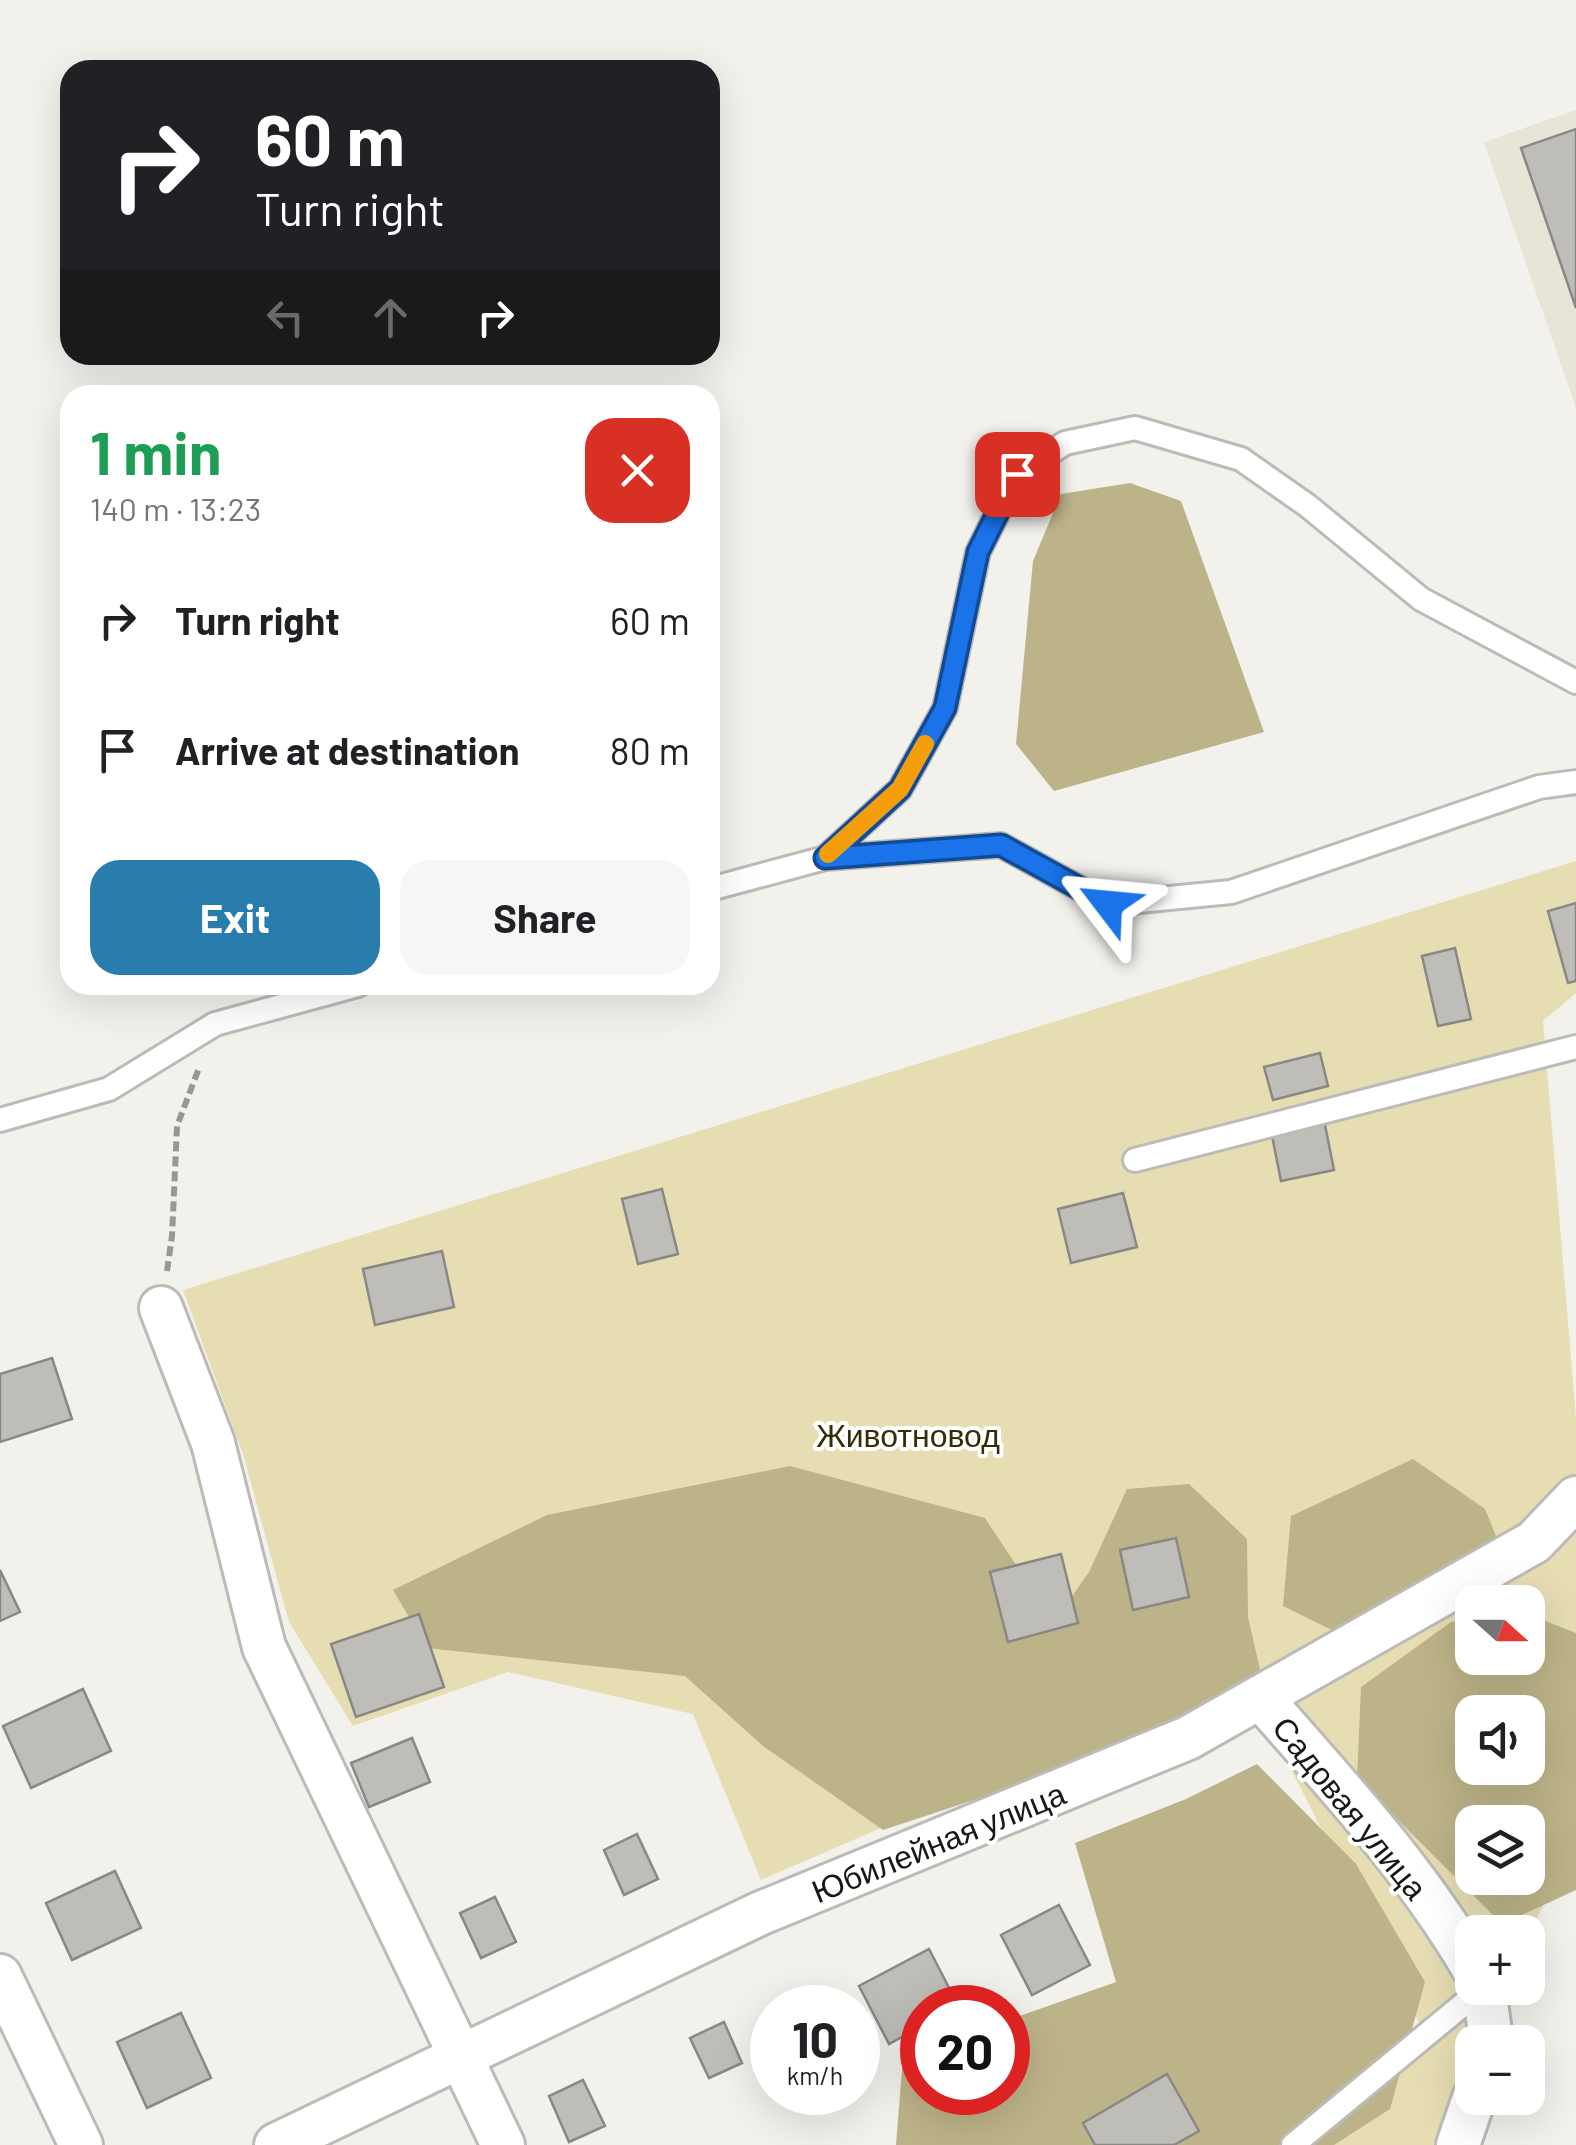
<!DOCTYPE html>
<html lang="en">
<head>
<meta charset="utf-8">
<style>
	:root { --surface:#fff; --page:#f6f6f6; --text:#202124; --muted:#757577; --accent:#297dad }
	body { margin:0; font-family:Barlow,sans-serif; background:var(--page); color:var(--text); height:100vh; display:flex; flex-direction:column; font-size:38px; white-space:nowrap }
	* { box-sizing:border-box; margin:0 }
	p { font-size:32px; color:var(--muted) }
	.icon { flex:none; width:55px; height:55px; fill:none; stroke:currentColor; stroke-width:2; stroke-linecap:round; stroke-linejoin:round }
	.map { position:relative; flex:1; overflow:hidden }
	.side { position:absolute; left:60px; top:385px; width:660px; height:610px; display:flex; flex-direction:column; background:var(--surface); border-radius:30px; box-shadow:0 10px 40px #0002 }
	.side>* { flex:none }
	.guide { position:absolute; left:60px; top:60px; width:660px; height:305px; border-radius:30px; box-shadow:0 10px 40px #0002; background:#202124; color:#fff; overflow:hidden }
	.needle { width:65px; rotate:111deg }
	.tools { position:absolute; left:1455px; top:1585px; display:grid; gap:20px }
	.tools a { display:grid; place-items:center; width:90px; height:90px; border-radius:20px; background:var(--surface); box-shadow:0 10px 40px #0002; font-size:50px }
	.speed { position:absolute; left:750px; top:1985px; display:flex; gap:20px; font-size:50px; font-weight:700; text-align:center }
	.speed>* { display:grid; place-content:center; width:130px; height:130px; border-radius:50%; background:var(--surface); box-shadow:0 10px 40px #0002; line-height:1 }
	.speed small { font-size:25px; font-weight:400 }
	.speed .limit { border:15px solid #d22; background:#fff; color:#111 }
	.pin { position:absolute; display:grid; place-items:center; width:85px; height:85px; color:#fff; margin:-42px; border-radius:20px; box-shadow:0 5px 15px #0006 }
	.me { position:absolute; width:110px; margin:-55px; rotate:299deg; stroke-linejoin:round; filter:drop-shadow(0 0 8px #0008) }
	.turn { display:flex; align-items:center; gap:35px; height:210px; padding:0 30px; font-size:45px }
	.turn .icon { width:130px; height:130px; stroke-width:2.5 }
	.turn b { display:block; font-size:70px; line-height:85px }
	.lanes { display:flex; align-items:center; height:95px; padding:0 30px; background:#0003; justify-content:center; gap:50px; direction:ltr }
	.lanes .off { opacity:.35 }
	.round { display:grid; place-items:center; flex:none; width:105px; height:105px; border-radius:30px; background:var(--page) }
	.overview { display:flex; align-items:center; justify-content:space-between; height:170px; padding:0 30px }
	h1 { font-size:60px; font-weight:700; line-height:75px; color:#1e9e55 }
	.primary-button { display:flex; gap:20px; margin-top:auto; padding:20px 30px }
	.primary-button a { flex:1; height:115px; border-radius:30px; background:var(--accent); color:#fff; font-size:40px; font-weight:700; line-height:115px; text-align:center }
	.primary-button a+a { background:var(--page); color:var(--text) }
	ul { padding:0; list-style:none }
	li { display:flex; align-items:center; gap:30px; height:130px; padding:0 30px }
	li div { flex:1 }
	li b { display:block; font-size:38px }
	li em { font-style:normal }
	.map>svg:first-child { display:block }
	.built { fill:#e7e4d8 }
	.green { fill:#e6ddb3; fill-rule:evenodd }
	.forest { fill:#bdb388; fill-rule:evenodd }
	.building { fill:#bebdb8; stroke:#898884; stroke-width:2.5 }
	.lines { fill:none; stroke-linecap:round; stroke-linejoin:round }
	.lane-casing { stroke:#bcbbb7; stroke-width:28 }
	.street-casing { stroke:#bcbbb7; stroke-width:48 }
	.path { stroke:#989793; stroke-width:6; stroke-dasharray:10 5; stroke-linecap:butt }
	.lane { stroke:#fff; stroke-width:22 }
	.street { stroke:#fff; stroke-width:42 }
	.route-casing { stroke:#114b97; stroke-width:25 }
	.route { stroke:#1a73e8; stroke-width:18 }
	.slow { stroke:#f59e0b; stroke-width:18 }
	.labels { text-anchor:middle; dominant-baseline:central; stroke-width:8; stroke-linejoin:round; paint-order:stroke }
	.park-label { font-size:32px; fill:#352d07; stroke:#fff }
	.street-label { font-size:32px; fill:#181716; stroke:#fff }
</style>
</head>
<body>
<div class="map">
<svg width="1576" height="2145" viewBox="0 0 1576 2145">
	<rect width="100%" height="100%" fill="#f2f1ec"/>
	<path class="built" d="M1576 110V408L1484 142Z"/>
	<path class="green" d="M1576 861V993L1543 1021 1576 1419V1837L1528 1937V1932H1472V2062L1437 2145H1307L1429 2042 1242 1672 761 1880 693 1714 508 1672 353 1726 289 1622 243 1454 183 1290ZM1472 1602H1528V1658H1472ZM1472 1712H1528V1768H1472ZM1472 1822H1528V1878H1472Z"/>
	<path class="forest" d="M1130 483 1181 501 1264 732 1054 791 1016 744 1033 561 1061 494Z
		M1413 1459 1485 1509 1498 1541 1348 1638 1283 1606 1291 1516Z
		M790 1466 985 1518 1054 1622 1089 1572 1127 1489 1189 1484 1247 1539 1248 1617 1262 1678 1119 1747 1056 1773 883 1830 763 1746 685 1676 427 1648 393 1590 547 1515Z
		M1528 1614 1576 1633V1890L1502 1924 1357 1779 1361 1687 1451 1622 1472 1619V1658H1528ZM1472 1712H1528V1768H1472ZM1472 1822H1528V1878H1472Z
		M1257 1764 1356 1864 1425 1982 1390 2109 1334 2145H896L903 2057 922 2050V2092H1008V2020L1116 1982 1075 1843 1186 1799Z"/>
	<path class="building" d="M1576 129V308L1521 148Z
		M1576 903V981L1568 983 1548 911Z
		M1455 948 1471 1019 1438 1026 1422 956Z
		M1320 1053 1328 1086 1273 1100 1264 1067Z
		M1324 1120 1334 1170 1281 1181 1271 1131Z
		M662 1189 678 1254 638 1264 622 1199Z
		M1123 1193 1137 1247 1071 1263 1058 1209Z
		M442 1251 454 1307 375 1325 363 1269Z
		M52 1358 72 1419 0 1442V1374Z
		M1176 1538 1189 1597 1133 1610 1120 1550Z
		M1061 1554 1078 1623 1008 1642 990 1572Z
		M0 1570 20 1612 0 1621Z
		M419 1614 444 1687 356 1717 331 1644Z
		M83 1689 111 1751 31 1788 3 1726Z
		M412 1738 430 1782 369 1807 351 1763Z
		M637 1834 658 1879 624 1895 604 1850Z
		M115 1871 141 1928 72 1960 46 1903Z
		M495 1897 516 1942 481 1958 460 1913Z
		M1059 1905 1090 1965 1032 1995 1001 1935Z
		M929 1949 959 2007 922 2008V2026L889 2044 859 1986Z
		M181 2013 211 2078 147 2108 117 2042Z
		M724 2022 742 2063 709 2078 690 2038Z
		M1167 2074 1199 2131 1174 2145H1095L1083 2123Z
		M583 2080 605 2126 569 2142 549 2096Z"/>
	<g class="lines">
		<defs>
			<path id="lane" d="M825 858 900 789 945 708 978 552 1017 474 1065 443 1135 428 1241 459 1308 506 1421 599 1576 682
				M710 889 825 858 1001 845 1108 904 1231 892 1539 787 1576 782
				M0 1120 109 1089 215 1024 358 985
				M1135 1160 1576 1047
				M1293 2145 1483 1988"/>
			<path id="street" d="M161 1308 213 1443 264 1647 503 2145
				M1261 1698C1335 1783 1415 1868 1472 1966
				M0 1976 81 2145
				M1484 1988 1490 2032 1487 2042
				M276 2145 761 1913 1188 1738 1534 1542 1576 1498
				M1458 2145 1474 2098"/>
		</defs>
		<use href="#lane" class="lane-casing"/>
		<use href="#street" class="street-casing"/>
		<path class="path" d="M167 1271 172 1236 177 1126 199 1068"/>
		<use href="#lane" class="lane"/>
		<use href="#street" class="street"/>
	</g>
	<g class="lines">
		<defs>
			<path id="route" d="M1017 474 978 552 945 708 900 789 825 858 1001 845 1108 904"/>
		</defs>
		<use href="#route" class="route-casing"/>
		<use href="#route" class="route"/>
		<path class="slow" d="M828 854 900 789 925 744"/>
	</g>
	<g class="labels">
		<g class="park-label">
			<text x="908" y="1434">Животновод</text>
		</g>
		<g class="street-label">
			<text transform="translate(1351 1807) rotate(51)">Садовая улица</text>
			<text transform="translate(938 1841) rotate(-22)">Юбилейная улица</text>
		</g>
	</g>
</svg>
<div class="tools">
<a><svg class="needle" viewBox="-14 -14 28 28"><path d="M0-13l5 13h-10z" fill="#e53935"/><path d="M0 13l5-13h-10z" fill="#757577"/></svg></a>
<a><svg class="icon" aria-label="sound" viewBox="0 0 24 24"><path d="M4 9h4l5-4v14l-5-4H4zM17 9q2 3 0 6"/></svg></a>
<a><svg class="icon" aria-label="layers" viewBox="0 0 24 24"><path d="M12 4l9 5-9 5-9-5zM3 14l9 5 9-5"/></svg></a>
<a>+</a>
<a>−</a>
</div>
<div class="speed"><div>10<small>km/h</small></div><div class="limit">20</div></div>
<div class="pin" style="left:1017px;top:474px;background:#d93025"><svg class="icon" aria-label="arrive" viewBox="0 0 24 24"><path d="M6 21V4h12l-3 4 3 4H6"/></svg></div>
<svg class="me" style="left:1108px;top:904px" viewBox="-20 -20 40 40"><path d="M0-17L14 15 0 8-14 15z" fill="#1a73e8" stroke="#fff" stroke-width="4"/></svg>
<div class="guide">
<div class="turn"><svg class="icon" aria-label="right" viewBox="0 0 24 24"><path d="M7 20v-9h11M14 6l5 5-5 5"/></svg><div><b>60 m</b>Turn right</div></div>
<div class="lanes"><svg class="icon off" aria-label="left" viewBox="0 0 24 24"><path d="M17 20v-9H6M10 6l-5 5 5 5"/></svg><svg class="icon off" aria-label="ahead" viewBox="0 0 24 24"><path d="M12 20V5M6 11l6-6 6 6"/></svg><svg class="icon" aria-label="right" viewBox="0 0 24 24"><path d="M7 20v-9h11M14 6l5 5-5 5"/></svg></div>
</div>
<section class="side">
<div class="overview"><div><h1>1 min</h1><p>140 m · 13:23</p></div><a class="round" style="background:#d93025;color:#fff"><svg class="icon" aria-label="close" viewBox="0 0 24 24"><path d="M6 6l12 12M18 6L6 18"/></svg></a></div>
<ul>
<li><svg class="icon" aria-label="right" viewBox="0 0 24 24"><path d="M7 20v-9h11M14 6l5 5-5 5"/></svg><div><b>Turn right</b></div><em>60 m</em></li>
<li><svg class="icon" aria-label="arrive" viewBox="0 0 24 24"><path d="M6 21V4h12l-3 4 3 4H6"/></svg><div><b>Arrive at destination</b></div><em>80 m</em></li>
</ul>
<div class="primary-button"><a>Exit</a><a>Share</a></div>
</section>
</div>
</body>
</html>
